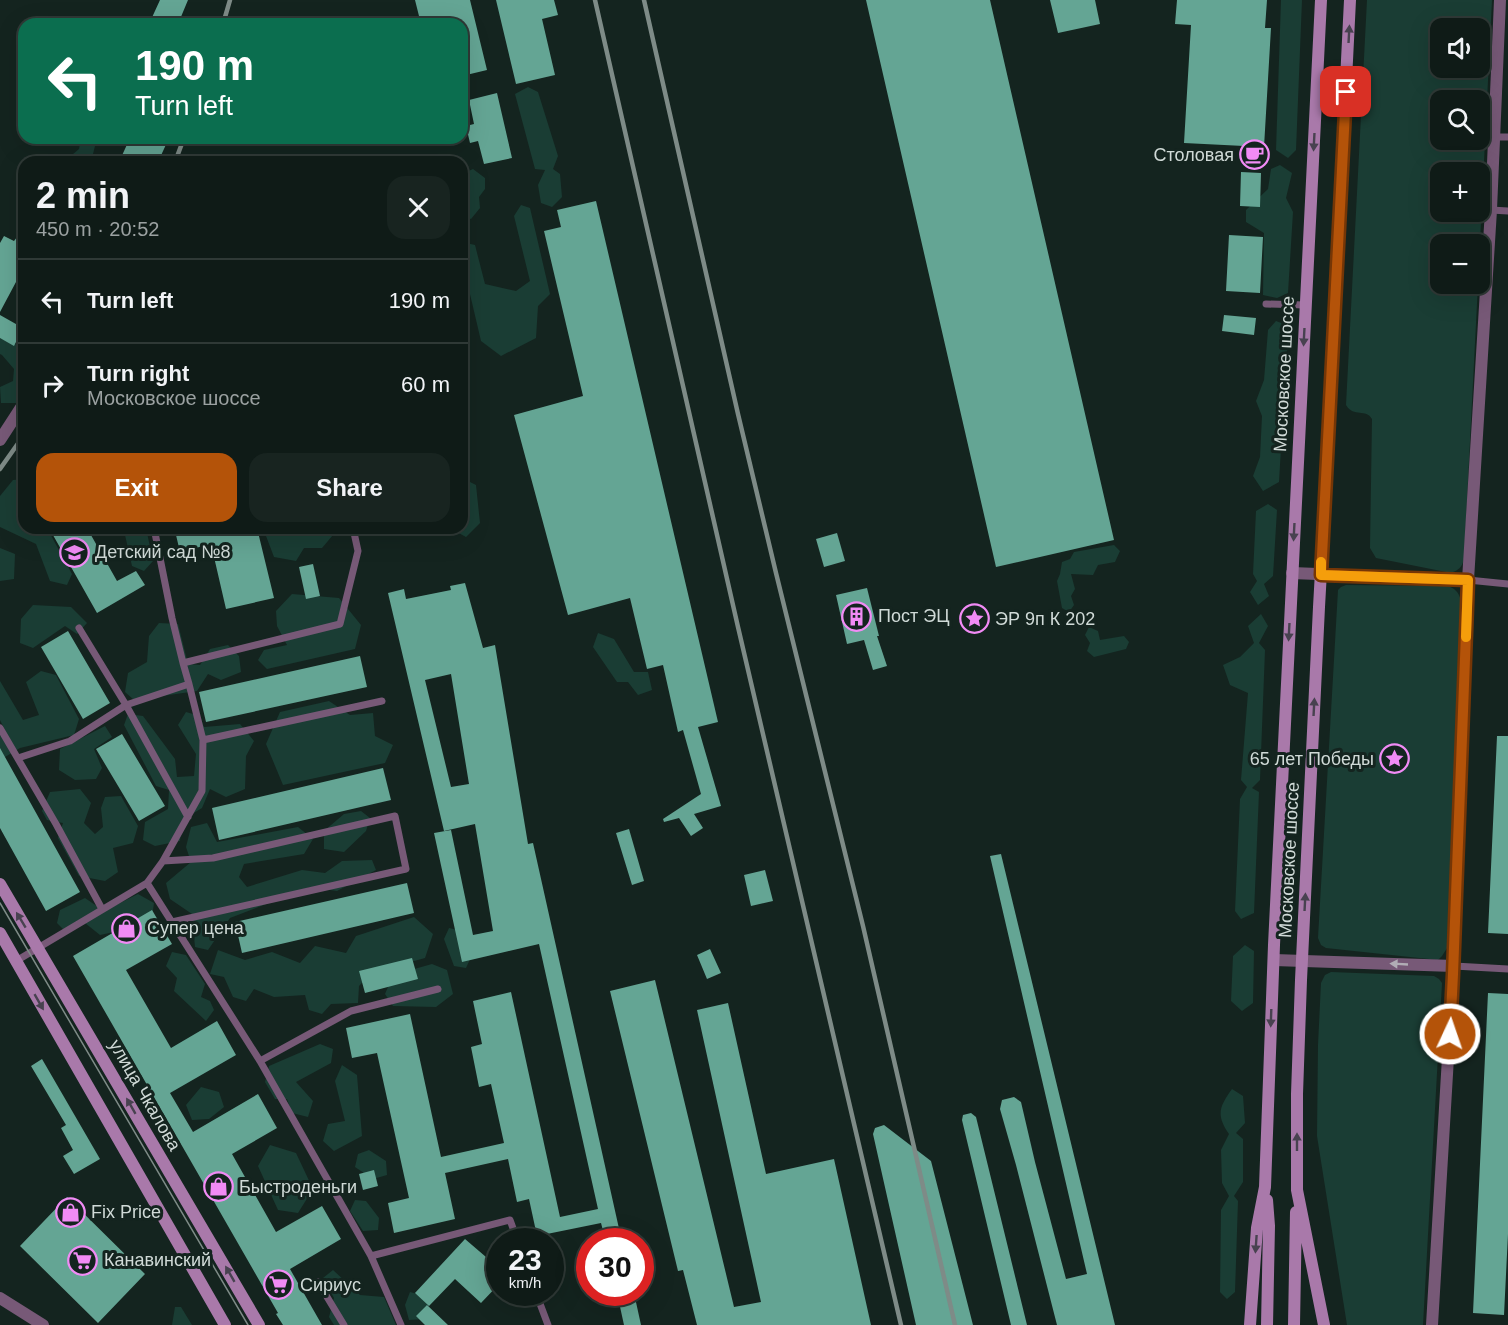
<!DOCTYPE html>
<html lang="en">
<head>
<meta charset="utf-8">
<style>
	:root { --surface:#0f1b17; --page:#182420; --text:#f1f3f6; --muted:#9ba1a1; --line:#2f3936; --accent:#b45309 }
	body { margin:0; font-family:Arial,sans-serif; background:var(--page); color:var(--text); height:100vh; display:flex; flex-direction:column; font-size:22px; white-space:nowrap }
	* { box-sizing:border-box; margin:0 }
	p { font-size:20px; color:var(--muted) }
	.icon { flex:none; width:33px; height:33px; fill:none; stroke:currentColor; stroke-width:2; stroke-linecap:round; stroke-linejoin:round }
	.map { position:relative; flex:1; overflow:hidden }
	.side { position:absolute; left:18px; top:156px; width:450px; height:378px; display:flex; flex-direction:column; background:var(--surface); border-radius:18px; box-shadow:0 6px 24px #0002,0 0 0 2px var(--line) }
	.side>* { flex:none }
	.banner { position:absolute; left:18px; top:18px; width:450px; height:126px; border-radius:18px; box-shadow:0 6px 24px #0002,0 0 0 2px var(--line); background:#0b6e4f; color:#fff; overflow:hidden }
	.fabs { position:absolute; left:1430px; top:18px; display:grid; gap:12px }
	.fabs a { display:grid; place-items:center; width:60px; height:60px; border-radius:12px; background:var(--surface); box-shadow:0 6px 24px #0002,0 0 0 2px var(--line); font-size:30px }
	.speed { position:absolute; left:486px; top:1228px; display:flex; gap:12px; font-size:30px; font-weight:700; text-align:center }
	.speed>* { display:grid; place-content:center; width:78px; height:78px; border-radius:50%; background:var(--surface); box-shadow:0 6px 24px #0002,0 0 0 2px var(--line); line-height:1 }
	.speed small { font-size:15px; font-weight:400 }
	.speed .limit { border:9px solid #d22; background:#fff; color:#111 }
	.pin { position:absolute; display:grid; place-items:center; width:51px; height:51px; color:#fff; margin:-26px; border-radius:12px; box-shadow:0 3px 9px #0006 }
	.me { position:absolute; width:66px; margin:-33px; rotate:3deg; stroke-linejoin:round; filter:drop-shadow(0 0 4px #0008) }
	.turn { display:flex; align-items:center; gap:21px; height:126px; padding:0 18px; font-size:27px }
	.turn .icon { width:78px; height:78px; stroke-width:2.5 }
	.turn b { display:block; font-size:42px; line-height:51px }
	.round { display:grid; place-items:center; flex:none; width:63px; height:63px; border-radius:18px; background:var(--page) }
	.summary { display:flex; align-items:center; justify-content:space-between; height:102px; padding:0 18px }
	h1 { font-size:36px; font-weight:800; line-height:45px }
	.primary-button { display:flex; gap:12px; margin-top:auto; padding:12px 18px }
	.primary-button a { flex:1; height:69px; border-radius:18px; background:var(--accent); color:#fff; font-size:24px; font-weight:800; line-height:69px; text-align:center }
	.primary-button a+a { background:var(--page); color:var(--text) }
	ul { padding:0; list-style:none }
	li { display:flex; align-items:center; gap:18px; height:84px; padding:0 18px; border-top:2px solid var(--line) }
	li div { flex:1 }
	li b { display:block; font-size:22px }
	li em { font-style:normal }
	.map>svg:first-child { display:block }
	.green { fill:#1a3d34; fill-rule:evenodd }
	.building { fill:#64a594; fill-rule:evenodd }
	.lines { fill:none; stroke-linecap:round; stroke-linejoin:round }
	.service { stroke:#775977; stroke-width:7 }
	.minor { stroke:#775977; stroke-width:12 }
	.secondary { stroke:#a979aa; stroke-width:12 }
	.tram { stroke:#7e8b87; stroke-width:1.5 }
	.rail { stroke:#7e8b87; stroke-width:4.5 }
	.oneway { fill:#484250 }
	.oneway2 { fill:#b1adb5 }
	.route-casing { stroke:#753606; stroke-width:15 }
	.route { stroke:#b45309; stroke-width:10 }
	.slow { stroke:#f59e0b; stroke-width:10 }
	.labels { text-anchor:middle; dominant-baseline:central; stroke-width:6; stroke-linejoin:round; paint-order:stroke }
	.poi-label { font-size:18px; fill:#d0dad7; stroke:#14241f; text-anchor:start }
	.street-label { font-size:18px; fill:#d0dad7; stroke:#14241f }
</style>
</head>
<body>
<div class="map">
<svg width="1508" height="1325" viewBox="0 0 1508 1325">
	<rect width="100%" height="100%" fill="#14241f"/>
	<path class="green" d="M1281 0H1302L1296 150 1288 158 1276 150Z
		M1367 0H1492L1479 262V244H1440V284H1478L1464 559C1462 567 1459 570 1451 573L1376 558 1370 548 1372 419C1366 408 1354 418 1346 405ZM1440 28H1479V68H1440ZM1440 100H1479V140H1440ZM1440 172H1479V212H1440Z
		M528 87 538 92 558 156 553 169 560 174 562 197 552 207 541 203 538 185 545 170 535 169 515 94Z
		M81 138H97L91 162H66V160L79 149Z
		M1280 165 1292 173 1286 198 1293 212 1288 293 1277 298 1263 295 1264 233 1246 222V210L1268 189 1271 169Z
		M473 169 485 178V189L479 197 480 208 471 219 462 216V174Z
		M521 205 530 208 550 294 538 306 536 338 501 356 481 341 462 260V253L466 243 475 245 485 284 516 291 530 281 514 216Z
		M1276 321 1289 326 1287 352 1279 367 1285 380 1279 482 1263 491 1253 476 1260 457 1262 416 1256 401 1264 380 1268 330Z
		M0 338 20 346 24 340V395L19 403H1L0 387 13 381 14 369 2 355 0 354Z
		M462 478 476 485 480 523 466 537 455 531 454 528H462Z
		M24 479V528H47L72 574 67 585 50 581 36 544 0 527V496L13 480Z
		M1268 504 1277 510 1273 576 1264 584 1269 596 1258 605 1250 592 1257 581 1253 574 1256 511Z
		M129 528H146L153 561 144 571 132 566 125 535Z
		M263 528H329L333 535 322 548H304L296 561 274 557Z
		M1114 545 1120 551 1115 562 1098 565 1093 575 1071 574 1075 589 1071 596 1074 605 1069 612 1062 608 1057 581 1060 574 1062 562 1070 559 1074 552Z
		M0 548 15 554 14 579 0 581Z
		M1346 585 1448 586C1456 589 1458 592 1461 600L1449 945 1442 956 1438 960 1326 948 1321 945 1318 938 1338 590 1341 587Z
		M292 594 339 598 361 625 355 649 267 669 258 660 264 650 287 645 277 626 276 611Z
		M33 605 71 607 87 623 77 634 65 626 33 648 20 643 21 619Z
		M1261 614 1268 626 1259 643 1265 650 1260 780 1252 788 1259 792 1254 913 1241 919 1235 911 1240 799 1247 787 1241 780 1248 693 1230 685 1223 665 1240 657 1254 643 1248 626Z
		M159 623 178 624 188 664 200 665 210 649 228 645 239 656 241 672 221 680 208 674 197 691 134 700 125 692 128 673 147 662 149 636Z
		M1089 627 1098 631 1100 640 1124 636 1129 642 1126 649 1094 657 1087 651 1090 643 1085 635Z
		M598 633 614 639 634 672H648L652 690 638 695 628 682H617L593 647Z
		M41 671 56 675 79 719 74 735 20 748 0 760V736L6 732 0 720V681L23 720 39 715 26 682Z
		M329 701 350 715 373 713 375 736 393 745 385 763 283 785 266 744 280 712Z
		M186 712 200 716 204 727 240 724 254 741 246 756 245 789 226 797 210 789 202 808 182 820 180 841 155 846 143 840 145 822 168 809 169 790 156 786 124 725 128 714 143 716 175 759 177 777 194 776 196 754 178 725Z
		M105 726 112 737 94 749 102 768 96 779 75 780 59 770 60 749Z
		M80 789 91 803 84 823 95 834 103 827 101 808 105 797 121 796 138 826 133 843 113 848 118 872 105 881 79 876 58 838 63 823 47 820 42 811 50 792Z
		M361 811 370 818 366 831 344 852 324 849V831L344 814Z
		M207 823 217 842 298 827 313 839 304 854 244 864 239 877 247 887 302 870 325 873 342 861 372 860 376 870 337 891 310 887 230 918 208 950 195 947 192 914 170 899 166 883 191 862 186 847 191 827Z
		M138 894 154 903 151 924 100 935 80 919 64 930 57 923 60 910 85 898 104 911Z
		M414 917 433 934 425 958 371 973 359 986 358 1003 331 1004 322 1014 309 1010 305 995 274 997 254 989 246 1001 233 997 224 977 210 974 218 950 245 960 272 952 300 963 315 946 346 953 356 936Z
		M449 928 462 931 471 957 466 968 454 966 444 939Z
		M1245 945 1254 951 1253 1003 1242 1011 1231 1001 1233 956Z
		M172 952 186 955 205 984 201 997 210 1001 214 1010 206 1021 174 991 177 978 166 966Z
		M432 964 447 970 453 994 436 1007 393 1006 385 994 393 975Z
		M1331 972 1434 976 1439 979 1442 983 1423 1325H1347L1317 1136 1318 1045 1321 983 1325 975Z
		M320 1044 333 1049 331 1063 296 1082 313 1101 308 1117 292 1113 287 1099H275L265 1082 269 1066Z
		M342 1065 357 1075 362 1136 334 1151 323 1141 328 1124 345 1121 335 1081Z
		M201 1087 219 1092 224 1107 209 1119 192 1120 186 1105Z
		M1232 1089 1243 1096 1245 1123 1236 1133 1243 1139V1182L1234 1196 1238 1201 1235 1292 1227 1299 1220 1292 1221 1210 1229 1196 1222 1183 1221 1150 1229 1134C1216 1115 1219 1107 1232 1089Z
		M270 1145 296 1153 313 1189 298 1213 278 1210 258 1166Z
		M369 1150 386 1161 387 1175 373 1179 355 1167 358 1154Z
		M355 1200 366 1201 379 1218 378 1230 363 1231 350 1211Z
		M333 1270 360 1295 384 1297 396 1325H334L329 1317 334 1298 323 1278Z
		M410 1292 429 1297 425 1319 409 1320 405 1305Z
		M175 1307H181L192 1325H172Z"/>
	<path class="building" d="M160 0H188L178 24H149Z
		M415 0H470L487 70 462 76V24H421Z
		M496 0H554L558 15 542 19 555 75 516 84Z
		M866 0H990L1114 540 996 567Z
		M1050 0H1095L1100 24 1058 33Z
		M1177 0H1267L1265 28H1271L1264 147 1184 143 1191 25 1175 24Z
		M497 93 512 158 484 164 478 141 470 143 466 126 474 124 469 100Z
		M130 138H169L158 162H119Z
		M1241 172 1261 173 1260 207 1240 206Z
		M596 201 718 722 698 727 721 806 694 814 703 828 691 836 679 818 664 822 663 819 701 794 683 730 678 732 663 665 647 669 630 598 568 615 514 415 583 396 544 231 561 227 557 210Z
		M24 228V267L0 312V243L4 236 14 241Z
		M1229 235 1263 237 1260 293 1226 291Z
		M0 315 23 328 14 346 0 338Z
		M1224 315 1256 318 1254 335 1222 331Z
		M49 528H87L117 581 136 571 145 585 97 613Z
		M207 528H257L274 598 226 609 211 544 180 552 176 535Z
		M837 533 845 561 824 567 816 539Z
		M313 564 320 596 306 599 299 567Z
		M465 583 483 648 495 645 528 844 533 843 622 1242H606L601 1223 537 1236 529 1199 517 1202 508 1159 445 1173 455 1219 394 1233 388 1203 409 1198 377 1053 352 1058 346 1028 410 1014 441 1157 504 1143 491 1084 479 1087 471 1047 482 1044 473 1001 511 992 560 1217 598 1209 539 944 462 962 434 833 451 830 473 935 493 931 475 824 444 831 388 593 404 589 406 599 451 590 450 586ZM451 674 469 784 451 787 425 680Z
		M867 588 879 636H877L887 666 873 670 864 640 847 644 836 595Z
		M68 631 110 703 83 719 41 647Z
		M360 656 367 687 206 722 199 692Z
		M122 734 165 806 139 821 96 749Z
		M1497 736H1508V934L1488 933Z
		M0 748 80 892 46 911 0 828Z
		M383 768 391 800 219 840 212 808Z
		M629 829 644 881 632 885 616 833Z
		M1001 854 1115 1325H1057L1016 1165 1000 1109 1002 1100 1014 1097 1021 1102 1035 1162 1066 1279 1087 1274 990 856Z
		M765 870 773 901 751 906 744 875Z
		M407 883 414 913 242 953 235 922Z
		M152 910 172 944 126 970 171 1048 217 1021 236 1055 170 1093 193 1132 258 1094 277 1128 232 1154 276 1232 322 1206 341 1239 290 1269 322 1325H283L276 1314 278 1313 73 956Z
		M710 949 721 973 707 979 697 955Z
		M412 958 418 979 365 993 359 971Z
		M655 980 734 1307 761 1302 697 1010 728 1003 766 1174 834 1159 871 1325H697L683 1270 678 1271 610 991Z
		M1488 993 1508 994V1234L1504 1315 1473 1313Z
		M42 1059 100 1159 74 1174 63 1156 73 1150 61 1128 66 1125 31 1066Z
		M971 1113 976 1117 1027 1325H1011L962 1120 963 1115Z
		M884 1125 931 1161 973 1325H916L873 1134 875 1128Z
		M374 1170 378 1186 363 1190 359 1174Z
		M67 1197 145 1274 98 1323 20 1246Z
		M465 1239 500 1269V1283L481 1303 455 1279 429 1306 415 1293Z
		M617 1293H634L641 1325H624Z
		M427 1305 448 1325H425L416 1316Z"/>
	<g class="lines">
		<path class="service" d="M1495 137H1508
			M1491 210 1508 211
			M1266 304 1305 305
			M154 528 172 618 183 663
			M1468 580 1508 584
			M79 628 126 705 188 817
			M189 684 203 740 202 791 163 861 147 883 260 1061
			M0 728 56 824 102 909
			M203 740 382 701
			M18 758 70 741 126 705 189 684 183 663 340 624 358 551 353 528
			M163 861 213 858 395 816 406 869 172 922
			M16 961 147 883
			M1454 966 1508 969
			M371 1256 260 1061 351 1011 438 989
			M318 1282 344 1325
			M536 1293 548 1325
			M401 1325 371 1256 510 1220 518 1242"/>
		<path class="minor" d="M0 440 24 403
			M1292 573 1468 580
			M1274 960 1454 966
			M0 1298 43 1325
			M1432 1325 1453 974 1468 580 1491 210 1500 0"/>
		<path class="secondary" d="M0 884 259 1325
			M0 933 225 1325
			M1267 1200 1269 1226 1267 1325
			M1250 1325 1257 1228 1265 1187 1274 945 1321 0
			M1294 1325 1296 1212
			M1324 1325 1297 1190V1094L1301 980 1319 607 1326 482 1350 0"/>
		<path class="tram" d="M0 903 248 1325"/>
		<path class="rail" d="M595 0 738 627 901 1325
			M644 0 738 414 776 573 863 926 955 1325
			M223 24 230 0
			M175 162 184 138
			M0 469 24 435"/>
	</g>
	<defs><path id="oneway-solid" d="M-6-.8H1V-3.2L6.5 0L1 3.2V.8H-6Z" transform="scale(1.5)"/></defs>
	<g class="oneway">
		<use href="#oneway-solid" transform="translate(1349 34) rotate(-87)"/>
		<use href="#oneway-solid" transform="translate(1314 142) rotate(93)"/>
		<use href="#oneway-solid" transform="translate(1304 337) rotate(93)"/>
		<use href="#oneway-solid" transform="translate(1294 532) rotate(93)"/>
		<use href="#oneway-solid" transform="translate(1289 632) rotate(93)"/>
		<use href="#oneway-solid" transform="translate(1314 707) rotate(-87)"/>
		<use href="#oneway-solid" transform="translate(1305 902) rotate(-87)"/>
		<use href="#oneway-solid" transform="translate(21 920) rotate(-121)"/>
		<use href="#oneway-solid" transform="translate(39 1002) rotate(60)"/>
		<use href="#oneway-solid" transform="translate(1271 1018) rotate(92)"/>
		<use href="#oneway-solid" transform="translate(131 1106) rotate(-120)"/>
		<use href="#oneway-solid" transform="translate(1297 1142) rotate(-90)"/>
		<use href="#oneway-solid" transform="translate(1256 1244) rotate(94)"/>
		<use href="#oneway-solid" transform="translate(230 1274) rotate(-120)"/>
	</g>
	<use class="oneway2" href="#oneway-solid" transform="translate(1399 964) rotate(-177)"/>
	<g class="lines">
		<defs>
			<path id="route" d="M1346 92 1321 575 1468 580 1453 974 1450 1034"/>
		</defs>
		<use href="#route" class="route-casing"/>
		<use href="#route" class="route"/>
		<path class="slow" d="M1321 562V575L1468 580 1466 637"/>
	</g>
	<defs>
		<symbol id="cafe-ring" viewBox="-11 -11 22 22"><circle r="9.5" fill="#14241f" stroke="#f18bf5" stroke-width="1.5"/><path d="M-5.5-4.5H6V0H3Q3 3.5 0 3.5H-2.5Q-5.5 3.5-5.5 0ZM3-3.2v2h1.7v-2ZM-6 4.5H4V6H-6Z" fill="#f18bf5"/></symbol>
		<symbol id="school-ring" viewBox="-11 -11 22 22"><circle r="9.5" fill="#14241f" stroke="#f18bf5" stroke-width="1.5"/><path d="M0-5L7-2L0 1L-7-2ZM-4 1L0 2.5L4 1V4Q0 6-4 4Z" fill="#f18bf5"/></symbol>
		<symbol id="building-ring" viewBox="-11 -11 22 22"><circle r="9.5" fill="#14241f" stroke="#f18bf5" stroke-width="1.5"/><path d="M-4-6H4V6H1V3H-1V6H-4ZM-2.5-4.3h1.7v1.8h-1.7ZM.8-4.3h1.7v1.8H.8ZM-2.5-1h1.7V.8h-1.7ZM.8-1h1.7V.8H.8Z" fill="#f18bf5"/></symbol>
		<symbol id="sight-ring" viewBox="-11 -11 22 22"><circle r="9.5" fill="#14241f" stroke="#f18bf5" stroke-width="1.5"/><path d="M0-6L1.8-2.2L6-1.7L2.9 1.2L3.7 5.4L0 3.3L-3.7 5.4L-2.9 1.2L-6-1.7L-1.8-2.2Z" fill="#f18bf5"/></symbol>
		<symbol id="shop-ring" viewBox="-11 -11 22 22"><circle r="9.5" fill="#14241f" stroke="#f18bf5" stroke-width="1.5"/><path d="M-5-2.5h2.3a2.7 3.5 0 0 1 5.4 0H5L5.5 6h-11ZM-1.5-2.5h3a1.5 2.3 0 0 0-3 0Z" fill="#f18bf5"/></symbol>
		<symbol id="supermarket-ring" viewBox="-11 -11 22 22"><circle r="9.5" fill="#14241f" stroke="#f18bf5" stroke-width="1.5"/><path d="M-6-5.5h2.5l.6 2H6L4.5 2H-2.5L-4.4-4H-6ZM-1.5 3.2a1.3 1.3 0 1 0 .1 0ZM3 3.2a1.3 1.3 0 1 0 .1 0Z" fill="#f18bf5"/></symbol>
	</defs>
	<g fill-rule="evenodd">
		<use href="#cafe-ring" x="1238" y="138" width="33" height="33"/>
		<use href="#school-ring" x="58" y="536" width="33" height="33"/>
		<use href="#building-ring" x="840" y="600" width="33" height="33"/>
		<use href="#sight-ring" x="958" y="602" width="33" height="33"/>
		<use href="#sight-ring" x="1378" y="742" width="33" height="33"/>
		<use href="#shop-ring" x="110" y="912" width="33" height="33"/>
		<use href="#shop-ring" x="202" y="1170" width="33" height="33"/>
		<use href="#shop-ring" x="54" y="1196" width="33" height="33"/>
		<use href="#supermarket-ring" x="66" y="1244" width="33" height="33"/>
		<use href="#supermarket-ring" x="262" y="1268" width="33" height="33"/>
	</g>
	<g class="labels">
		<g class="poi-label">
			<text x="1234" y="155" text-anchor="end">Столовая</text>
			<text x="95" y="552">Детский сад №8</text>
			<text x="878" y="616">Пост ЭЦ</text>
			<text x="995" y="619">ЭР 9п К 202</text>
			<text x="1374" y="759" text-anchor="end">65 лет Победы</text>
			<text x="147" y="928">Супер цена</text>
			<text x="239" y="1187">Быстроденьги</text>
			<text x="91" y="1212">Fix Price</text>
			<text x="104" y="1260">Канавинский</text>
			<text x="300" y="1285">Сириус</text>
		</g>
		<g class="street-label">
			<text transform="translate(1284 374) rotate(-87)">Московское шоссе</text>
			<text transform="translate(1289 860) rotate(-87)">Московское шоссе</text>
			<text transform="translate(145 1095) rotate(60)">улица Чкалова</text>
		</g>
	</g>
</svg>
<div class="fabs">
<a><svg class="icon" aria-label="sound" viewBox="0 0 24 24"><path d="M4 9h4l5-4v14l-5-4H4zM17 9q2 3 0 6"/></svg></a>
<a><svg class="icon" aria-label="search" viewBox="0 0 24 24"><circle cx="10" cy="10" r="6"/><path d="M15 15l6 6"/></svg></a>
<a>+</a>
<a>−</a>
</div>
<div class="speed"><div>23<small>km/h</small></div><div class="limit">30</div></div>
<div class="pin" style="left:1346px;top:92px;background:#d93025"><svg class="icon" aria-label="arrive" viewBox="0 0 24 24"><path d="M6 21V4h12l-3 4 3 4H6"/></svg></div>
<svg class="me" style="left:1450px;top:1034px" viewBox="-20 -20 40 40"><circle r="17" fill="#b45309" stroke="#fff" stroke-width="3"/><path d="M0-11L8 9 0 5-8 9z" fill="#fff"/></svg>
<div class="banner">
<div class="turn"><svg class="icon" aria-label="left" viewBox="0 0 24 24"><path d="M17 20v-9H6M10 6l-5 5 5 5"/></svg><div><b>190 m</b>Turn left</div></div>
</div>
<section class="side">
<div class="summary"><div><h1>2 min</h1><p>450 m · 20:52</p></div><a class="round"><svg class="icon" aria-label="close" viewBox="0 0 24 24"><path d="M6 6l12 12M18 6L6 18"/></svg></a></div>
<ul>
<li><svg class="icon" aria-label="left" viewBox="0 0 24 24"><path d="M17 20v-9H6M10 6l-5 5 5 5"/></svg><div><b>Turn left</b></div><em>190 m</em></li>
<li><svg class="icon" aria-label="right" viewBox="0 0 24 24"><path d="M7 20v-9h11M14 6l5 5-5 5"/></svg><div><b>Turn right</b><p>Московское шоссе</p></div><em>60 m</em></li>
</ul>
<div class="primary-button"><a>Exit</a><a>Share</a></div>
</section>
</div>
</body>
</html>
